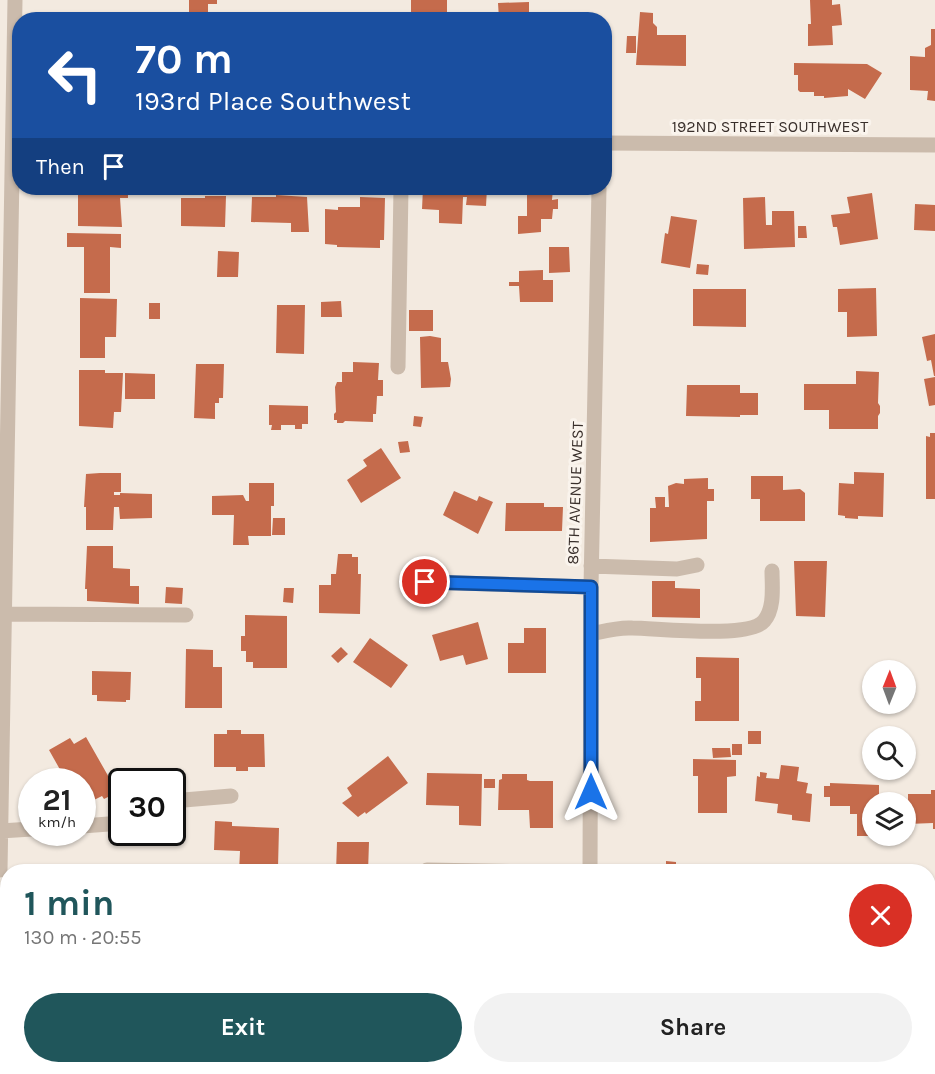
<!DOCTYPE html>
<html lang="en">
<head>
<meta charset="utf-8">
<style>
	:root { --surface:#fff; --page:#f2f2f2; --text:#222; --muted:#767676; --accent:#20565b }
	body { margin:0; font-family:Karla,sans-serif; background:var(--page); color:var(--text); height:100vh; display:flex; flex-direction:column; font-size:22px; white-space:nowrap }
	* { box-sizing:border-box; margin:0 }
	p { font-size:20px; color:var(--muted) }
	.icon { flex:none; width:33px; height:33px; fill:none; stroke:currentColor; stroke-width:2; stroke-linecap:round; stroke-linejoin:round }
	.map { position:relative; flex:1; overflow:hidden }
	.sheet { position:absolute; left:0px; top:864px; width:936px; height:210px; display:flex; flex-direction:column; background:var(--surface); border-radius:24px 24px 0 0; box-shadow:0 2px 4px #0004 }
	.sheet>* { flex:none }
	.top-card { position:absolute; left:12px; top:12px; width:600px; height:183px; border-radius:24px; box-shadow:0 2px 4px #0004; background:#1a4fa0; color:#fff; overflow:hidden }
	.needle { width:39px; rotate:1deg }
	.tools { position:absolute; left:862px; top:660px; display:grid; gap:12px }
	.tools a { display:grid; place-items:center; width:54px; height:54px; border-radius:50%; background:var(--surface); box-shadow:0 2px 4px #0004; font-size:30px }
	.speed { position:absolute; left:18px; top:768px; display:flex; gap:12px; font-size:30px; font-weight:700; text-align:center }
	.speed>* { display:grid; place-content:center; width:78px; height:78px; border-radius:50%; background:var(--surface); box-shadow:0 2px 4px #0004; line-height:1 }
	.speed small { font-size:15px; font-weight:400 }
	.speed .limit { border:3px solid #111; border-radius:9px; background:#fff; color:#111 }
	.pin { position:absolute; display:grid; place-items:center; width:51px; height:51px; color:#fff; margin:-26px; border:3px solid #fff; border-radius:50%; box-shadow:0 2px 6px #0007 }
	.me { position:absolute; width:66px; margin:-33px; rotate:0deg; stroke-linejoin:round; filter:drop-shadow(0 0 4px #0008) }
	.turn { display:flex; align-items:center; gap:21px; height:126px; padding:0 24px; font-size:27px }
	.turn .icon { width:78px; height:78px; stroke-width:2.5 }
	.turn b { display:block; font-size:42px; line-height:51px }
	.then { display:flex; align-items:center; height:57px; padding:0 24px; background:#0003; gap:12px; font-size:22px }
	.round { display:grid; place-items:center; flex:none; width:63px; height:63px; border-radius:32px; background:var(--page) }
	.head { display:flex; align-items:center; justify-content:space-between; height:102px; padding:0 24px }
	h1 { font-size:36px; font-weight:700; line-height:45px; color:var(--accent) }
	.action { display:flex; gap:12px; margin-top:auto; padding:12px 24px }
	.action a { flex:1; height:69px; border-radius:36px; background:var(--accent); color:#fff; font-size:24px; font-weight:700; line-height:69px; text-align:center }
	.action a+a { background:var(--page); color:var(--text) }
	.map>svg:first-child { display:block }
	.building { fill:#c56b4c }
	.lines { fill:none; stroke-linecap:round; stroke-linejoin:round }
	.minor { stroke:#cbbbac; stroke-width:15 }
	.route-casing { stroke:#114b97; stroke-width:15 }
	.route { stroke:#1a73e8; stroke-width:10 }
	.labels { text-anchor:middle; dominant-baseline:central; stroke-width:6; stroke-linejoin:round; paint-order:stroke }
	.street-label { font-size:16px; fill:#392f2b; stroke:#faf4ed }
</style>
</head>
<body>
<div class="map">
<svg width="935" height="1074" viewBox="0 0 935 1074">
	<rect width="100%" height="100%" fill="#f3eae0"/>
	<path class="building" d="M189 0H217V4H208V15H189Z
		M411 0H447V12H411Z
		M810 0H832V5L840 4 842 25 832 26 833 45 808 46V24H811Z
		M529 2V18L499 19 498 3Z
		M640 12 653 13V23L657 27V35H686V66L636 65Z
		M931 29H935V101L927 100 928 91 910 90V56L925 57V48L931 45Z
		M627 36H636V53H626Z
		M794 63 867 64 882 73 865 99 848 89V96L824 98V96H814V92H800L798 90V75H794Z
		M78 188H128V198H120L122 227 78 226Z
		M423 188H463V189L467 190V188H487L486 206 466 205 467 197H463L462 224 439 223V210L422 209Z
		M527 188H553L552 200 558 199V209H553L552 219H541V232L518 234V216H527Z
		M872 193 878 239 840 245 837 227H833L831 215 850 213 847 197Z
		M276 195 307 197 309 232H291V223L251 222 252 197H276Z
		M205 196H226L225 227 181 226V198H205Z
		M360 197 385 198 384 240H380V248L337 247V245L325 244V209L338 210V207H360Z
		M765 197 766 225H772V211H794L795 247 744 249 743 198Z
		M915 204 935 205V231L914 230Z
		M671 216 697 220 690 268 661 263 665 233 668 234Z
		M798 226H806L807 238H798Z
		M67 233 121 234V248L110 247V293H84V247H67Z
		M549 247H569L570 272 549 273Z
		M218 251 239 252 238 277H217Z
		M697 264 709 265 708 275 696 274Z
		M543 270V280H553V302H520L519 286H509V282H519V271Z
		M876 288 877 336 847 337V312H838V289Z
		M693 289H746V327L693 326Z
		M80 298 117 299 116 337H105V358H80Z
		M341 301 342 317H321V302Z
		M149 303H160V319H149Z
		M277 305H305L304 354 276 353Z
		M409 310H433V331H409Z
		M935 334V376H934L931 360 927 361 922 337Z
		M430 336 441 338V362H448L451 379 450 387 421 388 420 337Z
		M353 362 379 363 378 380H383V396H377L376 414H373V422L345 421 343 423H337V420H334V414L336 412 335 387 337 382H342V372H353Z
		M196 364H224L223 398H219V403H215V419L194 418Z
		M79 370H105V373H123L121 412H114L113 428 79 426Z
		M856 371 879 372 878 403 880 406V413L878 416V429H829V410H804V384H856Z
		M125 373 155 374V399H125Z
		M935 377V405L929 406 924 379Z
		M687 385H740V393H758V415H740V417L686 416Z
		M269 405 308 406V424H302V429H295V425H281V430H271L272 425H269Z
		M414 416 423 417 421 427 413 426Z
		M930 433H935V499H926V436L930 437Z
		M408 441 410 452 400 453 398 442Z
		M381 448 401 478 361 503 347 480 367 466 363 460Z
		M854 472 884 473 883 517 858 516V519L845 518V516L838 515 839 483 854 484Z
		M100 473H121V492H114V495H120V493L152 494V518L120 519 119 507H114L113 530H86V507H84L86 474Z
		M751 476H783V490L800 489 805 493V521H760V499H751Z
		M708 478V489H714V501H707V539L650 542V508H656L655 497H665V507H669L668 486 676 483 684 484V479Z
		M249 483H274V506H271V536H248L249 545H233L234 515H212V496L243 495 246 501H249Z
		M454 491 477 501 479 496 493 502 478 534 443 515Z
		M506 503H544V507H563L562 531H505Z
		M273 518H285V535H272Z
		M87 546H113V568L130 569V586H139V604L87 601V589H85Z
		M338 554H352V557H358V574H361L360 614 319 613V585H331V574H336Z
		M794 561H827L825 617 796 616Z
		M652 581H675V588L700 589V618L652 617Z
		M166 587 183 588 182 604 165 603Z
		M284 588H294L293 603 283 602Z
		M245 615 287 616V668H253V662H246V651H241V636H245Z
		M478 622 488 659 466 665 463 655 440 661 432 635Z
		M524 628H546V673H508V643H524Z
		M370 638 408 665 391 688 353 662Z
		M341 647 348 654 338 663 331 656Z
		M186 649 213 650V667H222V708H185Z
		M696 657 739 658V721H695V701H701V678H696Z
		M92 671 131 672 130 700H126V702L97 701V695H92Z
		M227 730H241V734H264L265 767H248V771H236V767H214V734H227Z
		M748 731H761V744H748Z
		M86 737 115 788 110 791 112 795 104 799 102 796 88 803 82 792V782H78L76 778 67 782 49 750 70 738 74 744Z
		M732 744H742V755H732Z
		M712 748H730L731 757 713 758Z
		M388 756 408 783 366 814 365 812 358 817 342 803 352 796 347 788Z
		M693 759 736 760V776L727 777V813H698V776H693Z
		M781 765 799 767 797 781 808 783 806 793 812 794 810 822 792 820V815L777 813 778 804 755 801 757 776 760 777V772L767 773 766 778 779 779Z
		M427 773 482 774 481 826 459 825V806L426 805Z
		M502 774H527V780L530 781H553V828H530L529 810H498L499 780 502 779Z
		M484 779H495V788H484Z
		M830 783 879 785V797H887V802H873V836H857V814H850V806H830V797H824V786H830Z
		M931 790H935V829H933V823L908 824V794H931Z
		M215 821 232 822V826L279 828 278 867H275V872H239L240 851 214 850Z
		M337 842H369L368 872H336Z
		M666 861 676 862V867L815 866V872H666Z
		M644 1066H669V1074H644Z
		M845 1066H872V1074H845Z
		M697 1069 698 1071 745 1070V1072H766V1070H779V1074H685L684 1070Z"/>
	<g class="lines">
		<path class="minor" d="M604 143 935 145
			M398 367 401 188
			M591 566 677 569 697 565
			M425 582 591 587
			M4 614 186 615
			M591 634C605 631 618 627 632 628 657 628 749 639 764 621 775 608 772 586 772 571
			M172 801 231 796
			M82 826 122 823
			M0 831 32 829
			M0 870 15 0
			M427 870 540 872
			M590 872 591 587 599 188
			M0 1061 8 1062
			M586 1074 587 1066
			M793 1074V1066
			M907 1074V1066"/>
	</g>
	<g class="lines">
		<defs>
			<path id="route" d="M425 582 591 587V792"/>
		</defs>
		<use href="#route" class="route-casing"/>
		<use href="#route" class="route"/>
	</g>
	<g class="labels">
		<g class="street-label">
			<text x="770" y="126">192ND STREET SOUTHWEST</text>
			<text transform="translate(575 493) rotate(-88)">86TH AVENUE WEST</text>
		</g>
	</g>
</svg>
<div class="tools">
<a><svg class="needle" viewBox="-14 -14 28 28"><path d="M0-13l5 13h-10z" fill="#e53935"/><path d="M0 13l5-13h-10z" fill="#767676"/></svg></a>
<a><svg class="icon" aria-label="search" viewBox="0 0 24 24"><circle cx="10" cy="10" r="6"/><path d="M15 15l6 6"/></svg></a>
<a><svg class="icon" aria-label="layers" viewBox="0 0 24 24"><path d="M12 4l9 5-9 5-9-5zM3 14l9 5 9-5"/></svg></a>
</div>
<div class="speed"><div>21<small>km/h</small></div><div class="limit">30</div></div>
<div class="pin" style="left:425px;top:582px;background:#d93025"><svg class="icon" aria-label="arrive" viewBox="0 0 24 24"><path d="M6 21V4h12l-3 4 3 4H6"/></svg></div>
<svg class="me" style="left:591px;top:792px" viewBox="-20 -20 40 40"><path d="M0-17L14 15 0 8-14 15z" fill="#1a73e8" stroke="#fff" stroke-width="4"/></svg>
<div class="top-card">
<div class="turn"><svg class="icon" aria-label="left" viewBox="0 0 24 24"><path d="M17 20v-9H6M10 6l-5 5 5 5"/></svg><div><b>70 m</b>193rd Place Southwest</div></div>
<div class="then">Then<svg class="icon" aria-label="arrive" viewBox="0 0 24 24"><path d="M6 21V4h12l-3 4 3 4H6"/></svg></div>
</div>
<section class="sheet">
<div class="head"><div><h1>1 min</h1><p>130 m · 20:55</p></div><a class="round" style="background:#d93025;color:#fff"><svg class="icon" aria-label="close" viewBox="0 0 24 24"><path d="M6 6l12 12M18 6L6 18"/></svg></a></div>
<div class="action"><a>Exit</a><a>Share</a></div>
</section>
</div>
</body>
</html>
